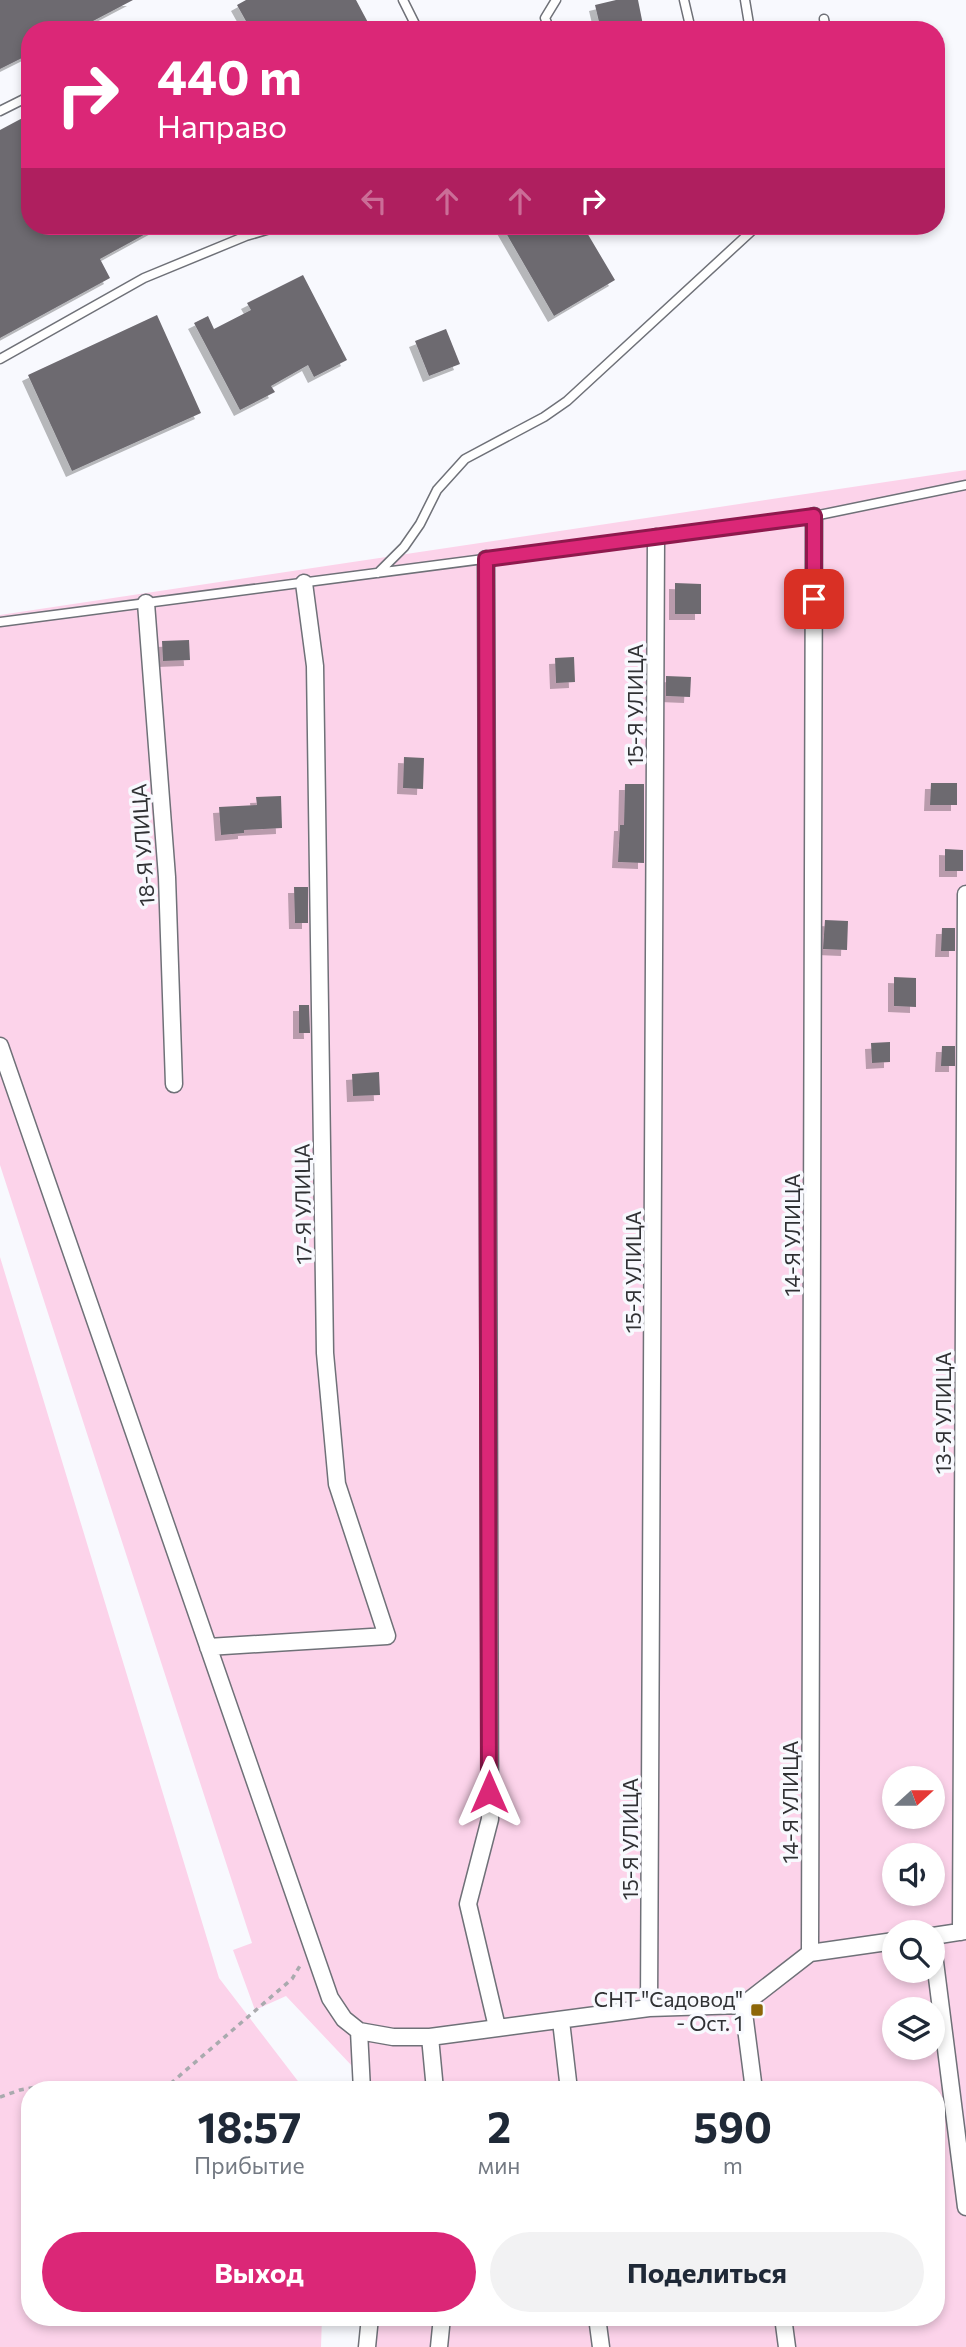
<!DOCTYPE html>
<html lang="ru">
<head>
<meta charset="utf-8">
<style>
	:root { --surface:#fff; --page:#f2f2f3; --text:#1f2937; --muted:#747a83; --accent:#db2777 }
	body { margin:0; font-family:Commissioner,sans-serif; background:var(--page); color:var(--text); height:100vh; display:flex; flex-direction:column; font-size:26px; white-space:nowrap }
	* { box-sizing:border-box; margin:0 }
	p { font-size:23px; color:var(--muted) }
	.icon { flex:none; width:38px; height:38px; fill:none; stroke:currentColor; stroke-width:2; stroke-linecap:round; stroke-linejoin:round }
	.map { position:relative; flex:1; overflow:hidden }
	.drawer { position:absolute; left:21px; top:2081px; width:924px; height:245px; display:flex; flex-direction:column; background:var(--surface); border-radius:28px; box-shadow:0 4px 10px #0003 }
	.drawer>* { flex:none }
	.top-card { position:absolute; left:21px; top:21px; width:924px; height:214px; border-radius:28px; box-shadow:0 4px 10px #0003; background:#db2777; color:#fff; overflow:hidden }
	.needle { width:46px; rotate:69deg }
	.buttons { position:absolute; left:882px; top:1766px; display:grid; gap:14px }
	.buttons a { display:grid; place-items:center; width:63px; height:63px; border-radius:50%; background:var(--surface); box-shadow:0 4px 10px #0003; font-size:35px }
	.pin { position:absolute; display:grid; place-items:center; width:60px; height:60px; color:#fff; margin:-30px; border-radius:14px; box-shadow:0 4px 10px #0006 }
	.me { position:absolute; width:77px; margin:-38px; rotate:0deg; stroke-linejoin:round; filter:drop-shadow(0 0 5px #0008) }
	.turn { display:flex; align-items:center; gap:24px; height:147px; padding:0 21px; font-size:32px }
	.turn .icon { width:91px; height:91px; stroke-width:2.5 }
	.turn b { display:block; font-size:49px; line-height:60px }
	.lanes { display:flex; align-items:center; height:66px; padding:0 21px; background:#0003; justify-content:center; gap:35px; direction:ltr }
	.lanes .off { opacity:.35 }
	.eta { display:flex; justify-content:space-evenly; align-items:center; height:119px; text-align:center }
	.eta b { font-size:42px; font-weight:700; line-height:49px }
	.primary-button { display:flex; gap:14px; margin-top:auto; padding:14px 21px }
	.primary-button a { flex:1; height:80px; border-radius:42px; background:var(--accent); color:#fff; font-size:28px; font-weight:700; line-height:80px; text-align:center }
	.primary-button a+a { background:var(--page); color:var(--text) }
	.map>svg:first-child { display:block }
	.green { fill:#fcd3ea; fill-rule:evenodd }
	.building { fill:#6d6a70; filter:url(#shadow) }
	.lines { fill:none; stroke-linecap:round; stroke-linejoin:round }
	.lane-casing { stroke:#6f7178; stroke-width:11 }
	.street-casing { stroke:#6f7178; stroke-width:19 }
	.path { stroke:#a9aaae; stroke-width:3.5; stroke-dasharray:5 5; stroke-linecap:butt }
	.lane { stroke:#fff; stroke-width:8 }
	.street { stroke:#fff; stroke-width:16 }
	.route-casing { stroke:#8e194d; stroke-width:18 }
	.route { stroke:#db2777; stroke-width:12 }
	.poi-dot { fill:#8d6608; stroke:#f8f9fe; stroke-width:2.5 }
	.labels { text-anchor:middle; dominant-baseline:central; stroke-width:7; stroke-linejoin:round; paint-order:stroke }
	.street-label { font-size:21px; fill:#303134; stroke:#f8f9fe }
	.poi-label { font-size:21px; fill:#303134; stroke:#f8f9fe; text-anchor:end }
</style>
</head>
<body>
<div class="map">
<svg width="966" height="2347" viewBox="0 0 966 2347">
	<defs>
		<filter id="shadow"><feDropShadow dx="-6" dy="6" stdDeviation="0" flood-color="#0004"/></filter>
	</defs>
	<rect width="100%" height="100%" fill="#f8f9fe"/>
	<path class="green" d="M966 470V2347H373L372 2317H936V2090L369 2089V2084L286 1996 255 2010 233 1950 252 1943 0 1165V615ZM894 1778H933V1816H894ZM894 1855H933V1894H894ZM894 1932H933V1970H894ZM894 2009H933V2048H894Z
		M0 1257 219 1978 304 2089 30 2090V2317H322L321 2347H0Z"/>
	<path class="building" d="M0 0H133L76 30H30V54L0 69Z
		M246 0H356L372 30H251L237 5Z
		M616 0H638L644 30H601L595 5Z
		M30 114V226H160L100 259 110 278 0 338V130Z
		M502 226H583L615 280 554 316Z
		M303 275 347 360 314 377 308 365 271 386 275 392 240 410 194 323 208 316 214 329 251 310 247 303Z
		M157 315 201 413 72 471 28 375Z
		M446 329 460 364 429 376 415 341Z
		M675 583 701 584V614H675Z
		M189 640 190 660 163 661 162 641Z
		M574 657 575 682 556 683 555 658Z
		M666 676 691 677 690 697 666 696Z
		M404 757 424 758 423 789 403 788Z
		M931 783H957V805H930Z
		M625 784H644V863L618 862 620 825H624Z
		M281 796 282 828 244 830V833L221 835 219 807 257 805 256 797Z
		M945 849 963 850V871H945Z
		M294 887H308V923H295Z
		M825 920 848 921 847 950 823 949Z
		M942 928H955V951H941Z
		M894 977 916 978V1007L894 1006Z
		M299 1005H309L310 1033H299Z
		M890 1042V1062L872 1063 871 1043Z
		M942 1046H955V1066H941Z
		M379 1072 380 1095 353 1096 352 1074Z"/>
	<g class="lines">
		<defs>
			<path id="lane" d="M403 0 418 30
				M684 0 691 30
				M745 0 750 30
				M824 19 826 30
				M550 30 545 18 556 0
				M0 111 30 96
				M0 359 144 278 246 236 280 226
				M378 573 404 547 420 524 437 490 465 459 544 417 567 401 757 226
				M0 622 814 516 966 485"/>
			<path id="street" d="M486 559 490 1819 468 1904 497 2027
				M146 603 167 877 174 1084
				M0 1046 330 1998 344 2019 359 2031 393 2037H430L649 2008 743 2005 810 1953 894 1941
				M208 1647 387 1636 337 1484 325 1353 315 666 304 583
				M961 1932 966 894
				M933 1936 966 1931
				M933 1946 966 2207
				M810 1953 814 516
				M743 2005 754 2090
				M649 2008 656 537
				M561 2021 569 2090
				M359 2031 362 2090
				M430 2037 435 2090
				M597 2317 601 2347
				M783 2317 787 2347
				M367 2347 370 2317
				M439 2347 442 2317"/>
		</defs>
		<use href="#lane" class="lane-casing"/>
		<use href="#street" class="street-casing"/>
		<path class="path" d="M163 2090 292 1979 301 1964
			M0 2097 20 2090 57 2083 66 2090"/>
		<use href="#lane" class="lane"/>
		<use href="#street" class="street"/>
	</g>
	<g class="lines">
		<defs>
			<path id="route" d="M489 1792 486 559 814 516V599"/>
		</defs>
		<use href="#route" class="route-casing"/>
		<use href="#route" class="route"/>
	</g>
	<rect class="poi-dot" x="750" y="2003" width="14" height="14" rx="3.5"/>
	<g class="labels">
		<g class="street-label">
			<text transform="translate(634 705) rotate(-90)">15-Я УЛИЦА</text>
			<text transform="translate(142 845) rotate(-94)">18-Я УЛИЦА</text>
			<text transform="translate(302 1204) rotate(-91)">17-Я УЛИЦА</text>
			<text transform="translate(791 1235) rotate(-90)">14-Я УЛИЦА</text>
			<text transform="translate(632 1272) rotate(-90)">15-Я УЛИЦА</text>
			<text transform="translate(942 1413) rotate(-90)">13-Я УЛИЦА</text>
			<text transform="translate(789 1802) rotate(-90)">14-Я УЛИЦА</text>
			<text transform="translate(629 1839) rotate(-90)">15-Я УЛИЦА</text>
		</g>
		<g class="poi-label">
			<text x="743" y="1998">СНТ "Садовод"<tspan x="743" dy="24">- Ост. 1</tspan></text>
		</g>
	</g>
</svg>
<div class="buttons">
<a><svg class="needle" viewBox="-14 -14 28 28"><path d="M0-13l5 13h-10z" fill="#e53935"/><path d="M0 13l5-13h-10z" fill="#747a83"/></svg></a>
<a><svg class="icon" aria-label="sound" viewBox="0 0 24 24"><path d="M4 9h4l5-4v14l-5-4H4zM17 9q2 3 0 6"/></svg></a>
<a><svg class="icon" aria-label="search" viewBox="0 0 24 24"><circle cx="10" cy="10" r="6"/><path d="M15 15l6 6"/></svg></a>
<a><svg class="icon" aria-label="layers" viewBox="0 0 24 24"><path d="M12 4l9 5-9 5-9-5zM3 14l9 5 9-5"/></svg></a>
</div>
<div class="pin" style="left:814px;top:599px;background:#d93025"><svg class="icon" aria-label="arrive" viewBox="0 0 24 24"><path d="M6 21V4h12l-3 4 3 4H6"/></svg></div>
<svg class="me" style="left:489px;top:1792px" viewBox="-20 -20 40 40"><path d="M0-17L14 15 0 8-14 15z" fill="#db2777" stroke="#fff" stroke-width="4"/></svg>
<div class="top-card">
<div class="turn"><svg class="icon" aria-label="right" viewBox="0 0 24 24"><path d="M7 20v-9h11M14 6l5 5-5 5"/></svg><div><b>440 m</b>Направо</div></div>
<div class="lanes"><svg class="icon off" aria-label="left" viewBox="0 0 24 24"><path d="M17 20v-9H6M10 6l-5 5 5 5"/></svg><svg class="icon off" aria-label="ahead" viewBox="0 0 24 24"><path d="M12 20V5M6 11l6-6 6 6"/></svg><svg class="icon off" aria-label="ahead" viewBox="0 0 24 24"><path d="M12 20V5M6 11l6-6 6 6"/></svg><svg class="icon" aria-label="right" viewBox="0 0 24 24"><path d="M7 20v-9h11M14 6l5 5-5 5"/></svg></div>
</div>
<section class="drawer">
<div class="eta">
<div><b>18:57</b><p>Прибытие</p></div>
<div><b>2</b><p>мин</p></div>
<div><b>590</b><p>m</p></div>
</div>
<div class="primary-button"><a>Выход</a><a>Поделиться</a></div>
</section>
</div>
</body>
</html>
